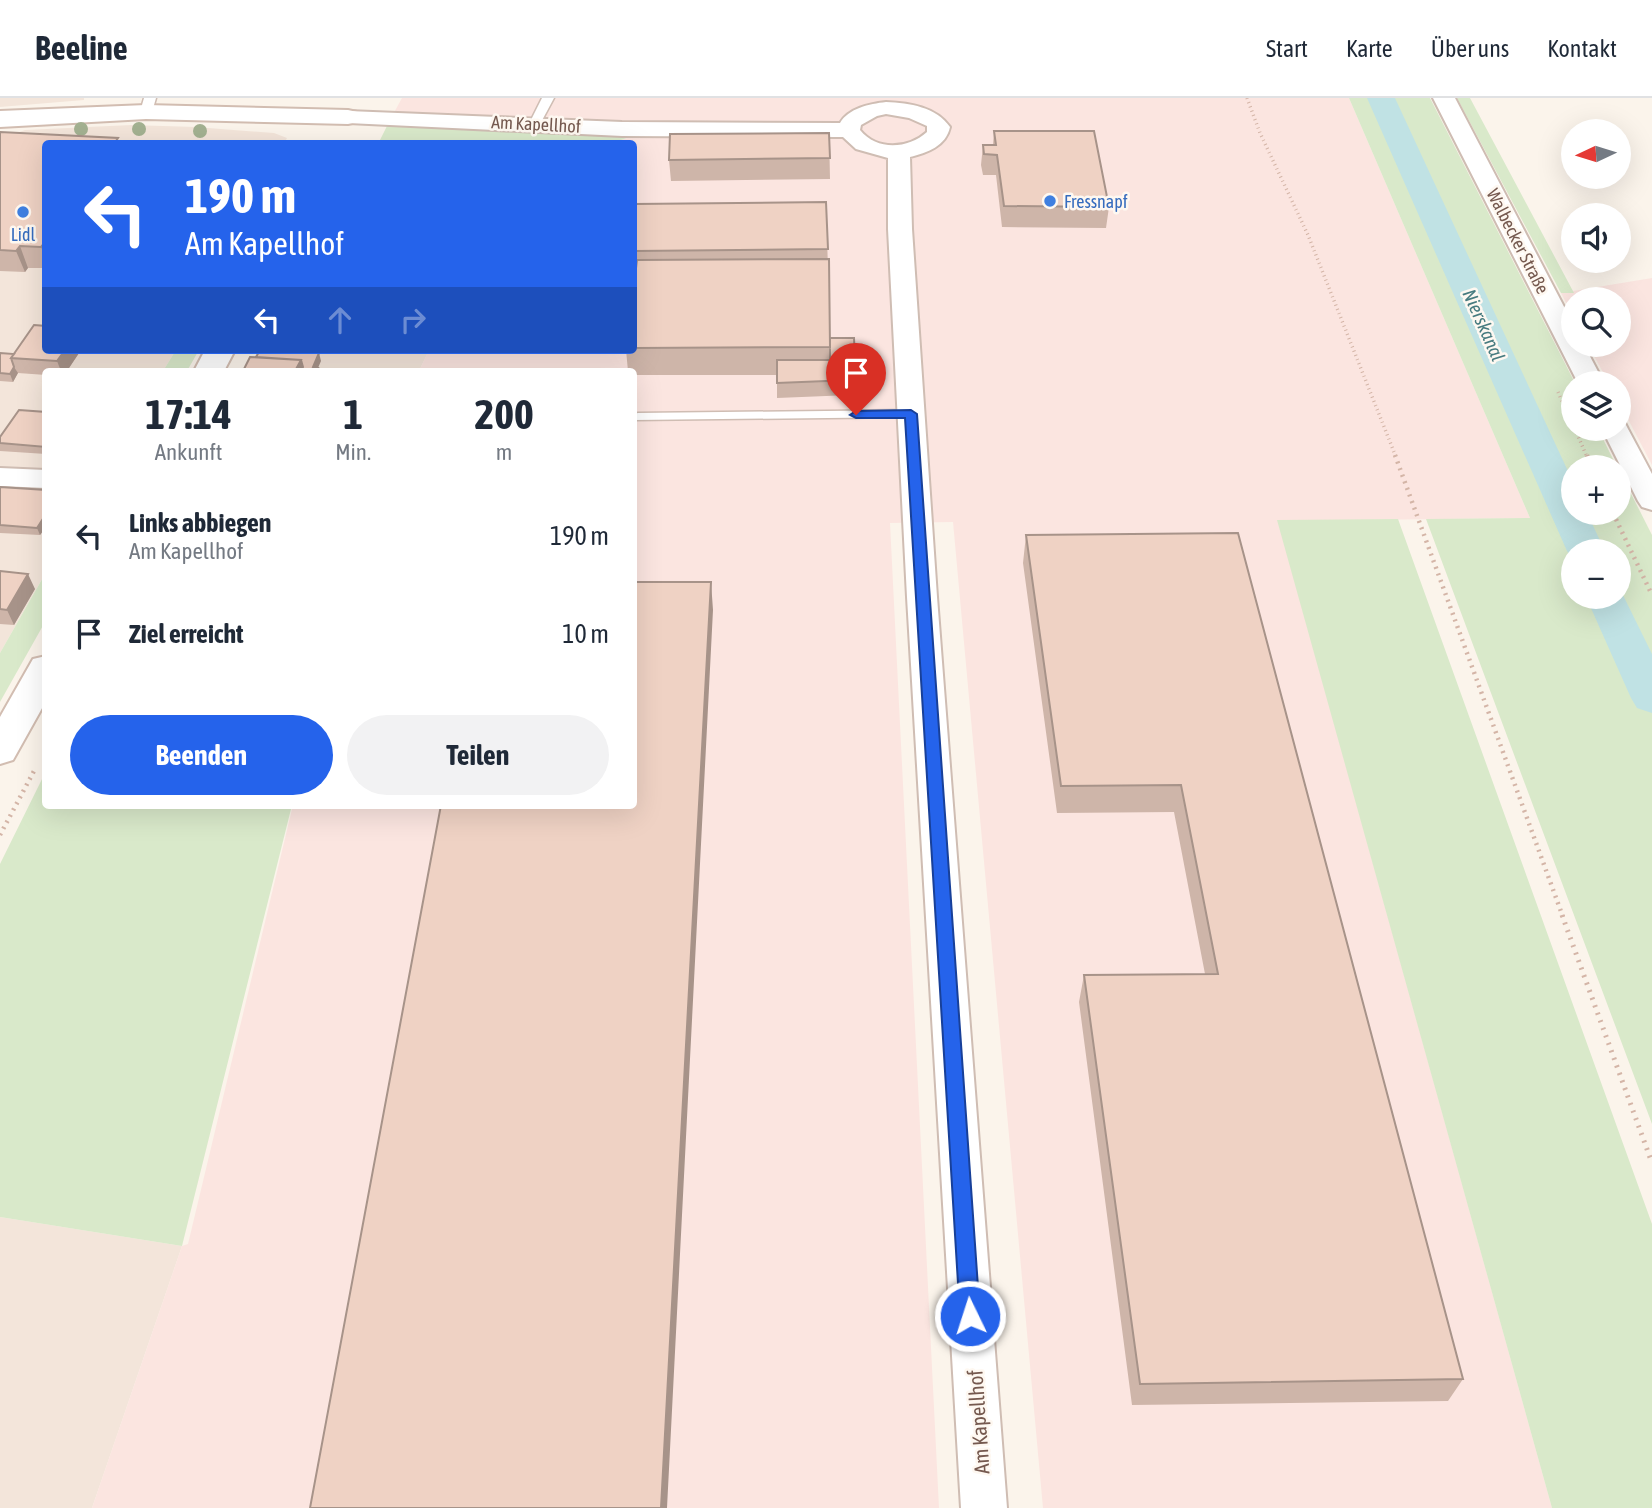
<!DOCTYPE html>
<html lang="de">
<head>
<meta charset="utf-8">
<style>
	:root { --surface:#fff; --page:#f2f2f3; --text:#1f2937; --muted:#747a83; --line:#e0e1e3; --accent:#2563eb }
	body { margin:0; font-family:"Asap Condensed",sans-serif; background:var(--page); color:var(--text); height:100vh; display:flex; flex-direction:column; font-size:26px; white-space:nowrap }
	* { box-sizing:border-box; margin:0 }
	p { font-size:23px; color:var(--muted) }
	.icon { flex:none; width:38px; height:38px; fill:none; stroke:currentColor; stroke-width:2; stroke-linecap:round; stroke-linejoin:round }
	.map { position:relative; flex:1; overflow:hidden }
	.side { position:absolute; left:42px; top:270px; width:595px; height:441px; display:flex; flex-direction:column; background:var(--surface); border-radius:7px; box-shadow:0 7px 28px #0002 }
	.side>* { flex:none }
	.hud { position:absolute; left:42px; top:42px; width:595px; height:214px; border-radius:7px; box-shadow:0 7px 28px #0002; background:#2563eb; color:#fff; overflow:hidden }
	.needle { width:46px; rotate:266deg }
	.tools { position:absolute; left:1561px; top:21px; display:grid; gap:14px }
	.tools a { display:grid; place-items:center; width:70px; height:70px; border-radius:50%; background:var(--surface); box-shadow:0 7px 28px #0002; font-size:35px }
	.pin { position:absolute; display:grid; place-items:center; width:60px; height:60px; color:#fff; margin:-72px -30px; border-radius:50% 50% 50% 0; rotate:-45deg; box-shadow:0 0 7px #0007 }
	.pin .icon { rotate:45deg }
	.me { position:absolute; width:77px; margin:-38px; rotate:356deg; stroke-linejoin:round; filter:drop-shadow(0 0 5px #0008) }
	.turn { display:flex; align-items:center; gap:24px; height:147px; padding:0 28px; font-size:32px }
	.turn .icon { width:91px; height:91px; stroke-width:2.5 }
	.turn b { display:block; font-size:49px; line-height:60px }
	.lanes { display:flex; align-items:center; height:66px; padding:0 28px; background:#0003; justify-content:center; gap:35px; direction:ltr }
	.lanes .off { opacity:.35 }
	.eta { display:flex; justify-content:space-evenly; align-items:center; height:119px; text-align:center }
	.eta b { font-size:42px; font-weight:700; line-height:49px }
	.cta { display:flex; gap:14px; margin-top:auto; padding:14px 28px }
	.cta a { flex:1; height:80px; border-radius:42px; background:var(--accent); color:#fff; font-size:28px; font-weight:700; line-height:80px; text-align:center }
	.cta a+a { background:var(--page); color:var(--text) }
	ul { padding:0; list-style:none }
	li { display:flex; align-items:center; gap:21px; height:98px; padding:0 28px }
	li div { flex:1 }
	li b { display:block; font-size:26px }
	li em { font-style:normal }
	header { display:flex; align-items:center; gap:42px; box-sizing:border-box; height:98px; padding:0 35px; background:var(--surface); border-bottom:2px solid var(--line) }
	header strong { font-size:33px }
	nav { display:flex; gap:38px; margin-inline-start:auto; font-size:24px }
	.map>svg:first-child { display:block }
	.residential { fill:#f3e5da }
	.commercial { fill:#fbe5e0 }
	.green { fill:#d9e9ca; fill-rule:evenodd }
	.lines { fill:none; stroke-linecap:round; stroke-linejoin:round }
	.canal { fill:#c0e2e4; fill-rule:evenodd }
	.lane-casing { stroke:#cfbdb3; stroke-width:3 }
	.street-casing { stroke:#cfbdb3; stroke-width:4 }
	.secondary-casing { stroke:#d2bdb1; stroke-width:4 }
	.path-far2 { stroke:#d4b5a7; stroke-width:3.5; stroke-dasharray:1 3.5; stroke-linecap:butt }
	.path-far1 { stroke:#d4b5a7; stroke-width:4.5; stroke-dasharray:2 5; stroke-linecap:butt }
	.path { stroke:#d4b5a7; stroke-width:5; stroke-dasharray:2 6; stroke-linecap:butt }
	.lane { fill:#fff; fill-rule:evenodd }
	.street { fill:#fff; fill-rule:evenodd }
	.secondary { fill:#fff; fill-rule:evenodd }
	.tree { fill:#a3b191 }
	.wall { fill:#ceb5a9 }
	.shaded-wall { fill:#a79389 }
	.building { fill:#efd2c4; stroke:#a79389; stroke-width:2 }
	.route { fill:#2563eb; stroke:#184099; stroke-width:2 }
	.shop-dot { fill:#3f7fe0; stroke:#fef8f1; stroke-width:2.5 }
	.labels { text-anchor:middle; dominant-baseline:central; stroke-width:5; stroke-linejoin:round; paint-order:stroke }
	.far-street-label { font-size:18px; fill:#75594f; stroke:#fef8f1 }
	.far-shop-label { font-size:18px; fill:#366cbe; stroke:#fef8f1; text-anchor:start }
	.far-water-label { font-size:19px; font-style:italic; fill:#477b7f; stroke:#fef8f1 }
	.street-label { font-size:21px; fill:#75594f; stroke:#fef8f1 }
</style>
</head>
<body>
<header>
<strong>Beeline</strong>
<nav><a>Start</a><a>Karte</a><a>Über uns</a><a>Kontakt</a></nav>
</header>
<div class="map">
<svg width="1652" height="1410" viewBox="0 0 1652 1410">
	<rect width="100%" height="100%" fill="#fbf4eb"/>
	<path class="residential" d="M0 0H84V2L0 9Z
		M131 27 195 29 274 35 287 40 284 46H46V252H176L163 273H46L45 476 0 555V41L25 32Z
		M264 252H429L419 273H253Z
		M0 1119 182 1148 92 1410H0Z"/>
	<path class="commercial" d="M402 0H1349L1530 420 1278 423 1552 1410H1043L953 424 890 425 939 1410H92L182 1148 188 1146 293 707H634V273H419L429 252H634V46L613 45 648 32 391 20Z
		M1652 180V367L1619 304V285H1609L1588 247H1619V201H1573V218L1561 195Z"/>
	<path class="green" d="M1349 0H1430L1575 285 1573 331H1598L1617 369H1573V415H1619V372L1652 437V1026L1426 421 1530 420ZM1573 453H1619V499H1573Z
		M1457 0H1470L1574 195H1561Z
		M391 20 651 31 613 45 378 46Z
		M176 252H199L187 273H163Z
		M1398 421 1652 1126V1410H1552L1277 422Z
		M45 476V524L0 604V555Z
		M45 675 46 707H292L182 1148 0 1119V766Z"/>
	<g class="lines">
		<path class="canal" d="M1367 0H1395L1573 384V415H1587L1605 453H1573V462L1567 453Z
			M1619 489 1652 556V615L1637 610 1631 600 1586 499H1619Z"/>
		<defs>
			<path id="lane" d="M144 0H156L152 14 146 17 140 14Z
				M542 0H554L539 28H531L529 26Z
				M911 312 916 313V319L634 322V316L638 315Z"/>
			<path id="street" d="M1433 0H1455L1573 226V247H1584L1604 285H1578Z
				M886 4C910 5 936 9 950 29 946 48 927 55 910 59L912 131 937 499 1007 1410H961L907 499 888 131V60L856 51 843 39 622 38 348 25 340 24 337 19 340 14 348 13 622 24 840 25C849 10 869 6 886 4ZM886 16 909 20 927 28V34C908 51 877 53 860 32L861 27 877 18Z
				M1619 324 1625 325 1628 331 1652 376V412L1642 409 1638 403 1602 331H1619Z
				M0 370 46 372V390L0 388Z"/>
			<path id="secondary" d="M146 7 348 12 357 14 360 19 357 24 348 26 146 21 0 29V13Z
				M205 252H235L224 273H194Z
				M46 558V603L13 662 0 666V619L33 561Z"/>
		</defs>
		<use href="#lane" class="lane-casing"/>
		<use href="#street" class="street-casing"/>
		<use href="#secondary" class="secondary-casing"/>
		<path class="path-far2" d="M1247 0 1260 35 1308 137 1396 359
			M1558 294 1573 328
			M1575 331 1587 359"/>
		<path class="path-far1" d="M1395 357 1563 819
			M1587 357 1592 369
			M1613 415 1652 497
			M0 737 34 673"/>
		<path class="path" d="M1562 817 1652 1065"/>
		<use href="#lane" class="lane"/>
		<use href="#street" class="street"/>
		<use href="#secondary" class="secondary"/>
	</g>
	<g class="tree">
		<circle cx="81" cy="31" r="7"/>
		<circle cx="139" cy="31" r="7"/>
		<circle cx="200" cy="33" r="7"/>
	</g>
	<path class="wall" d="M994 33 1109 109 1106 130 1002 129 996 77H983L981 67 983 47H993Z
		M0 34 46 46V170H28L25 174 0 173Z
		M829 35 830 81 671 83 669 62Z
		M826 104 830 240 855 262 854 277H851V297L777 300V277H634V273H628L626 252H634V187L635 174H634V106Z
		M46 252H81L67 273H46V277L18 275 13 284 0 283V255L14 256Z
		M46 314V356L0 353V339Z
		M0 389 46 392V429L40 437 0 435Z
		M1238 435 1463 1281 1448 1303 1132 1307 1079 904 1084 877 1205 876 1174 714 1057 715 1023 465 1026 437Z
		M0 473 35 491 14 527 0 526Z"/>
	<path class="shaded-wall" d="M46 143V160L41 149Z
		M20 148 28 170 25 174 16 153Z
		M65 252H81L67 273H61L57 263Z
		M319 255 321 263 318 270 319 273H314L313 269Z
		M301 262 304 273H295Z
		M14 269 18 275 13 284 10 276Z
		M46 416V429L40 437 37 430Z
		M28 476 35 491 14 527 7 512Z
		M711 484 713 512 667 1410H661Z"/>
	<path class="building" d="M994 33H1094L1109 109 1004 108 997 57 984 56 983 47H996Z
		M0 34 118 40 114 46H46V143L41 149 20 148 16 153 0 152Z
		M829 35 830 60 669 62 670 36Z
		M826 104 828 151 634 153V106Z
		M829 161 830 249 634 250V187L637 162Z
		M34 227 46 228V252H65L57 263 11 260Z
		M830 240H854L855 262H850L851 282 777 285V262H830Z
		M260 252H297L296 254 319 255 313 269 318 270 316 273H300L303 269 301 262 256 259Z
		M0 255 14 256 11 260 14 269 10 276 0 275Z
		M250 259 301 262 295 273H243Z
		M336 271 355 272V273H335Z
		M19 312 46 314V349L0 345V339Z
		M0 389 46 392V416L37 430 0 427Z
		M1238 435 1463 1281 1140 1286 1084 877 1218 876 1181 687 1061 688 1026 437Z
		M0 473 28 476 7 512 0 511Z
		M634 484H711L661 1410H310L441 707H634Z"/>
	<path class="route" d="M911 312 917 316 980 1218 977 1224 970 1227 963 1224 960 1218 905 320H856L850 317 856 313Z"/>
	<g class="shop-dot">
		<circle cx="1050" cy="103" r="7"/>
		<circle cx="23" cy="114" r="7"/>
	</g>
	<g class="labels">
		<g class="far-street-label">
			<text transform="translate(536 26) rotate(3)">Am Kapellhof</text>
			<text transform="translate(1518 143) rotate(63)">Walbecker Straße</text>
		</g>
		<g class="far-shop-label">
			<text x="1064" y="103">Fressnapf</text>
			<text x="23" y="136" text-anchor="middle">Lidl</text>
		</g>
		<g class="far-water-label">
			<text transform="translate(1484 227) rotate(66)">Nierskanal</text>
		</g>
		<g class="street-label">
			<text transform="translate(978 1324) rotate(-94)">Am Kapellhof</text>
		</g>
	</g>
</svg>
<div class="tools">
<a><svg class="needle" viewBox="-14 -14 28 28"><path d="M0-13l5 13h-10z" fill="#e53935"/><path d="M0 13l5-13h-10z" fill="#747a83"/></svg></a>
<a><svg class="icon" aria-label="sound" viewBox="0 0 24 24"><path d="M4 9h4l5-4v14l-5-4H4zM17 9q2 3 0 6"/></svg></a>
<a><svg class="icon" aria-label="search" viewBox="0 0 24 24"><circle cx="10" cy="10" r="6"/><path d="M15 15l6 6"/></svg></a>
<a><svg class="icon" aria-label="layers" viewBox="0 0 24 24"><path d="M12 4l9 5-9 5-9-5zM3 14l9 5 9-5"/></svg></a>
<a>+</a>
<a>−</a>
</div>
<div class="pin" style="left:856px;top:317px;background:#d93025"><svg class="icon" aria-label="arrive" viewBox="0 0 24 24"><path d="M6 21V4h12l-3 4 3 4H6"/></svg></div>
<svg class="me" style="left:970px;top:1218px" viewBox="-20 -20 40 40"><circle r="17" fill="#2563eb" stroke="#fff" stroke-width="3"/><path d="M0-11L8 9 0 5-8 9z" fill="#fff"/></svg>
<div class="hud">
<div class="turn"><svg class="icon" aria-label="left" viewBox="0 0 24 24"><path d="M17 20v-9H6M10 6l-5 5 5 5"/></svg><div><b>190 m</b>Am Kapellhof</div></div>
<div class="lanes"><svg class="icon" aria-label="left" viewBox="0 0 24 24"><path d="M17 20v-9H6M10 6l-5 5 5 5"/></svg><svg class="icon off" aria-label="ahead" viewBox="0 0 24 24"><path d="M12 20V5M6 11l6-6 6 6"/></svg><svg class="icon off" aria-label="right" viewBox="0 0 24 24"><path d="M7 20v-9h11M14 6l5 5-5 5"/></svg></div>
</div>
<section class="side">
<div class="eta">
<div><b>17:14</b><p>Ankunft</p></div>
<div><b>1</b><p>Min.</p></div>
<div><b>200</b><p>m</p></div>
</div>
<ul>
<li><svg class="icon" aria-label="left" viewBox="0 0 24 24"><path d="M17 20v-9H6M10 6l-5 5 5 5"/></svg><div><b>Links abbiegen</b><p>Am Kapellhof</p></div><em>190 m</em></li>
<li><svg class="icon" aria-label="arrive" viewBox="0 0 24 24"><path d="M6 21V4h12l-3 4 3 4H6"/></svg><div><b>Ziel erreicht</b></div><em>10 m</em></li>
</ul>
<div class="cta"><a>Beenden</a><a>Teilen</a></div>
</section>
</div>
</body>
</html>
